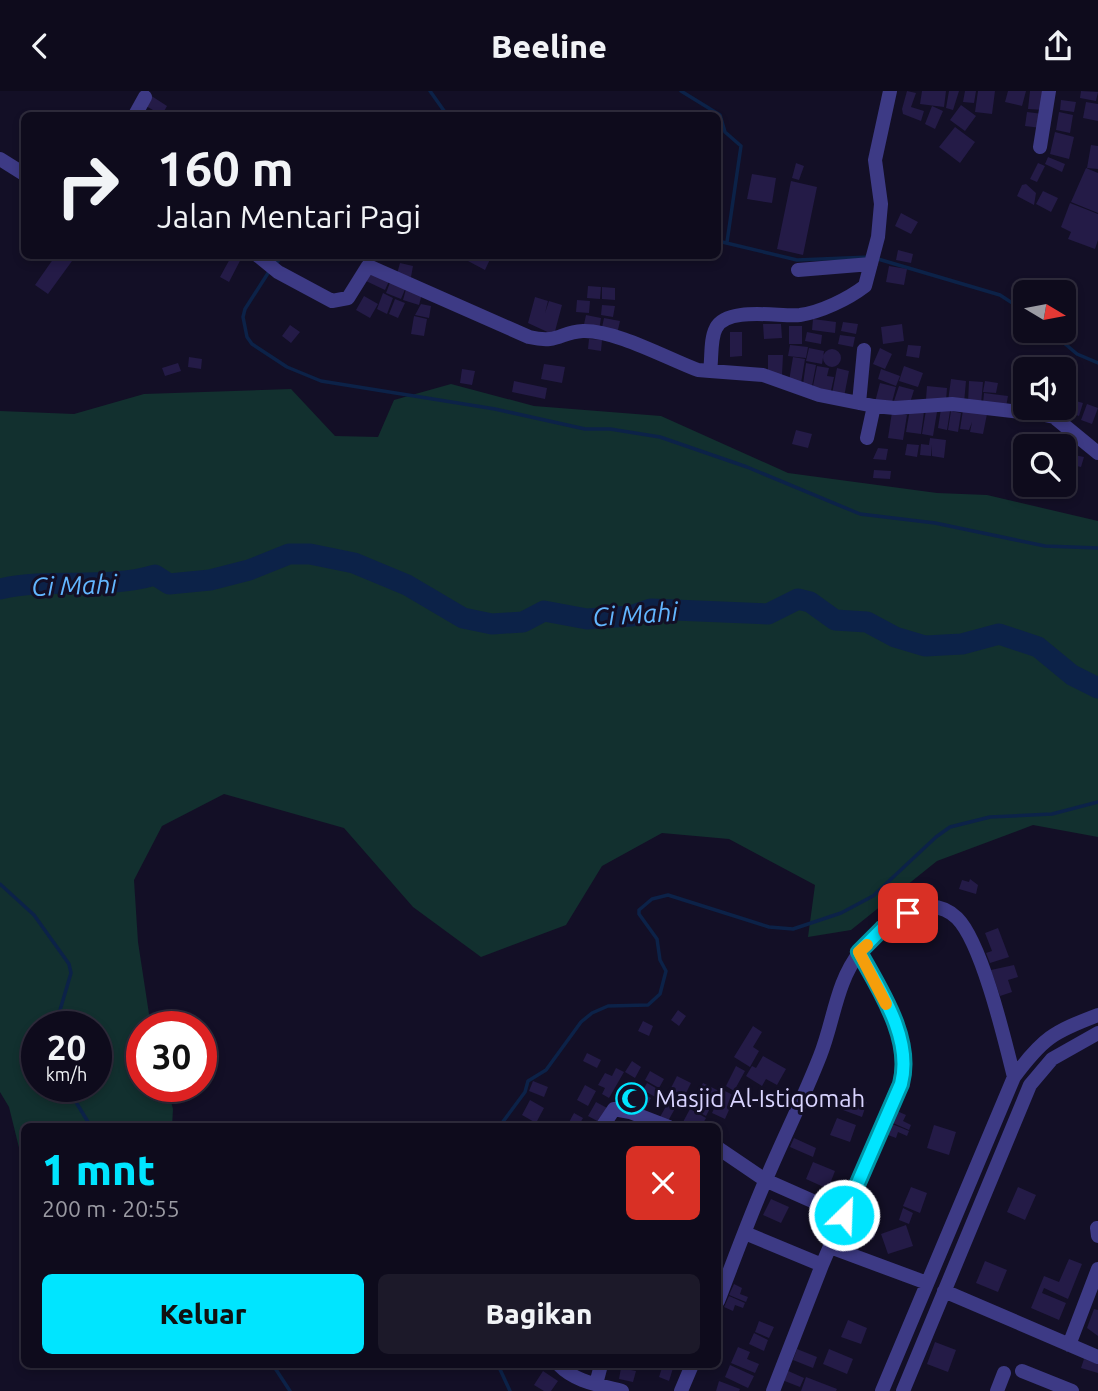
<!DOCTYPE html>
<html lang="id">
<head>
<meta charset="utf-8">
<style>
	:root { --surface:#0e0b1c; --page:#1c1929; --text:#f1f3f6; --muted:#9b9ba3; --line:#2e2b3b; --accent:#00e5ff }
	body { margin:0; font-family:Ubuntu,sans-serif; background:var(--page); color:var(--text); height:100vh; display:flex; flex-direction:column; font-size:26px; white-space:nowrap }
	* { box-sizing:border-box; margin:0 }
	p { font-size:23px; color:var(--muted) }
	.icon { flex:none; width:38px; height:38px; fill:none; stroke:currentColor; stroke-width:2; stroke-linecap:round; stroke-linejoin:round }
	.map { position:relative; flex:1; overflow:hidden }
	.sheet { position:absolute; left:21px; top:1032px; width:700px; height:245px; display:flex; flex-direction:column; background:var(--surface); border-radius:10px; box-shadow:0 4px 10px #0003,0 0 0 2px var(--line) }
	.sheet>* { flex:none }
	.banner { position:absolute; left:21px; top:21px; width:700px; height:147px; border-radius:10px; box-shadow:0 4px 10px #0003,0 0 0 2px var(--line); background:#0e0b1c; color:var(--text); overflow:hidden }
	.needle { width:46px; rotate:100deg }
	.controls { position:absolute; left:1013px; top:189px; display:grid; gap:14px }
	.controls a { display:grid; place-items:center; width:63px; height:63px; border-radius:10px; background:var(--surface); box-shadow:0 4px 10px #0003,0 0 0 2px var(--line); font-size:35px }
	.speed { position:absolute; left:21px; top:920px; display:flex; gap:14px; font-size:35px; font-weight:700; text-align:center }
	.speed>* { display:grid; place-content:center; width:91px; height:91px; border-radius:50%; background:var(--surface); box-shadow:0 4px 10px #0003,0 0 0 2px var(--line); line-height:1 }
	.speed small { font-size:18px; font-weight:400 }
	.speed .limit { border:10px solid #d22; background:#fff; color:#111 }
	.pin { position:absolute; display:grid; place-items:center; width:60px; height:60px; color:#fff; margin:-30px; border-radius:14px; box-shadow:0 4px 10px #0006 }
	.me { position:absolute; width:77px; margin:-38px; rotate:24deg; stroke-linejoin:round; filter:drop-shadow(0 0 5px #0008) }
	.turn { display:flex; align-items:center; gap:24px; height:147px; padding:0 21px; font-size:32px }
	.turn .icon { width:91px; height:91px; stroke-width:2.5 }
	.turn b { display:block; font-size:49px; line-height:60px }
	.round { display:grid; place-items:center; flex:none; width:74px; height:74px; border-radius:10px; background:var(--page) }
	.headline { display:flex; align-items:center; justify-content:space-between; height:119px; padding:0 21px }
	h1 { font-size:42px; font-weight:800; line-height:52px; color:var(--accent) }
	.button { display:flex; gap:14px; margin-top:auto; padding:14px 21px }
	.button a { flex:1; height:80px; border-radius:10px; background:var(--accent); color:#111; font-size:28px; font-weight:800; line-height:80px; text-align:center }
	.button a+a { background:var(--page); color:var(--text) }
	header { display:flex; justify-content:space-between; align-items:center; height:91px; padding:0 21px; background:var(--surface); font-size:32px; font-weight:800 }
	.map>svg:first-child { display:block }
	.green { fill:#12302f; fill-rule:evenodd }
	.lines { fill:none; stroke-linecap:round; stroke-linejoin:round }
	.stream { stroke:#0c2248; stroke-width:3.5 }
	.river { stroke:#0c2248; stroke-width:21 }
	.building { fill:#241b47 }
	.minor { stroke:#3d3a85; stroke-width:14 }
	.route-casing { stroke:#0095a6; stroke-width:18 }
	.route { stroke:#00e5ff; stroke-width:12 }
	.slow { stroke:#f59e0b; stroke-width:12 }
	.labels { text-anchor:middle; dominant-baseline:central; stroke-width:6; stroke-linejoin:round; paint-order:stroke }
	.poi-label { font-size:24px; fill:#d9d4ff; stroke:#130f26; text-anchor:start }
	.water-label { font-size:26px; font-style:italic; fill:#62b6ff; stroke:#130f26 }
</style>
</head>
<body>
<header><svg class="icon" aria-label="back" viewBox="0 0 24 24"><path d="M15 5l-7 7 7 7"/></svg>Beeline<svg class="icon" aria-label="share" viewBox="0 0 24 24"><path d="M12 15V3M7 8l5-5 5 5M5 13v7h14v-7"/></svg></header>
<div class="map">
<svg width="1098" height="1300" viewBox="0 0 1098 1300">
	<rect width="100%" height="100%" fill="#130f26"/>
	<path class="green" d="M451 293 534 315 661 325 788 382 937 402 987 404 1098 430V746L1033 734 937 770 851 839 808 846 815 794 729 748 662 742 602 775 566 834 481 866 413 816 344 737 224 703 162 735 134 789 138 851 151 936H142V996H167L173 1018 172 1036H24V1077L9 1016 0 1001V320L74 323 144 303 291 298 335 345 378 346 394 309ZM37 936H96V996H37Z"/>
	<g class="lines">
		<path class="stream" d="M430 0 447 24
			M681 0 720 24 725 41 741 55 727 151
			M718 150 797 169 870 166
			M878 168 1000 204 1026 221
			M275 173 284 164
			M270 179 245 218 243 226 247 246 252 253 287 276 321 290 495 318 585 338H610L660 346 747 376 860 423 935 432 1045 455 1098 457
			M1050 240 1077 263 1098 272
			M0 793 34 824 69 873 71 882 55 936
			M67 996 91 1036
			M499 1036 525 1001 528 990 546 979 581 931 592 922 608 915 648 914 660 903 666 880 660 869 657 848 639 823V819L652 808 668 804 769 836 793 838 841 822 873 805 936 746 950 736 990 726 1052 723 1098 711
			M273 1274 290 1300
			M498 1274 510 1300"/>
		<path class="river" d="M0 498C51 486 105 499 155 484L169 493 210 489 249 479 289 463H310L354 472 407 494 463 527 492 533 523 531 544 520 587 528 631 525 651 518 768 523 798 508 810 511 835 529 867 531 895 546 925 555 962 553 999 543 1038 556 1072 584 1098 597"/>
	</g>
	<path class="building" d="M907 0 916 2 911 16 924 20 921 30 903 23 902 18Z
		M922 0H946L944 16 920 13Z
		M949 0H959L953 19 946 17Z
		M965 0H976L974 12 963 11Z
		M978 0H995L992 23 975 21Z
		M1008 0H1026L1022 15 1005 11Z
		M1030 0H1047L1045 19 1028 18Z
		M1081 0 1098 1 1096 10 1080 7Z
		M150 4 167 15 162 24 144 14Z
		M1061 9 1076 11 1074 21 1060 19Z
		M1086 11 1098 13V30L1083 27Z
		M961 14 976 25 965 40 950 29Z
		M932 15 943 20 935 38 925 33Z
		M1027 21 1043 23 1041 37 1025 35Z
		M1059 21 1073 24 1070 42 1056 39Z
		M955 36 975 51 960 72 939 56Z
		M1055 41 1074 46 1069 68 1050 63Z
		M1091 54 1098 55V78L1087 77Z
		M1048 66 1065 73 1062 81 1045 73Z
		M796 72 804 75 799 89 792 87Z
		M1038 72 1045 75 1037 91 1030 88Z
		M1086 77 1098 82V122L1071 111Z
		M752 83 776 87 772 112 747 108Z
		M791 90 817 96 803 164 777 158Z
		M1026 93 1036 102 1034 114 1017 105 1022 94Z
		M1043 100 1058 107 1051 121 1036 113Z
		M1070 112 1098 123V149L1095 158 1068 148 1071 141 1061 136Z
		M901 122 918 131 911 143 895 135Z
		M898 159 913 163 911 172 896 169Z
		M56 164H65L72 170 48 203 35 194Z
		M232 164H243L229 191 220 186Z
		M471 164H492L485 179 468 170Z
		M400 172 413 175 411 186 397 183Z
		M889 175 907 178 904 194 886 191Z
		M370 181 389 190 385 199 366 190Z
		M391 189 406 196 401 208 386 202Z
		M588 195 601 196 600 208 587 207Z
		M602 196 615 197V209L602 208Z
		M406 198 422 203 419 214 403 209Z
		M383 202 393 207 387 223 377 218Z
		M364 205 378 213 370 227 356 219Z
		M535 206 548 210 545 222 549 210 562 214 554 244 528 232Z
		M395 208 405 212 398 227 389 223Z
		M577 209 590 210 589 222 576 221Z
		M421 213 431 215 429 227 415 224Z
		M602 214 615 215 613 226 601 224Z
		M586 224 601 227 599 240 583 238Z
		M414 225 427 228 424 245 411 243Z
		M604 227 620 230 617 243 601 241Z
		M813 228 836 231 835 242 812 239Z
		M843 231 858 233 856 243 841 240Z
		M763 233H781L782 247 764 248Z
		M902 233 904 250 883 253 881 236Z
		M290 234 300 241 291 252 282 245Z
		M789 235H802V253H789Z
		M730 241H742V265L730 266Z
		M807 241 822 244 821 253 805 250Z
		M840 244 855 246 853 256 838 253Z
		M589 248 602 249 601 260 588 258Z
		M790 254 808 256 806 267 788 265Z
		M908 254 921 255 919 267 906 265Z
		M809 257 824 260 822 273 806 270Z
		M880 257 892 263 885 278 873 273Z
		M823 267a9 9 0 1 1 18 0a9 9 0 1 1-18 0Z
		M768 264H783L782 284H768Z
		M189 266 202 268 201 278 188 276Z
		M793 266 805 268 801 292 789 290Z
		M178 272 181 280 165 285 162 277Z
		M806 272 816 274 812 295 803 293Z
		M544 273 565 276 562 292 541 288Z
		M817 275 829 277 827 285 834 286 830 304 812 300Z
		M904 275 923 282 918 296 899 290Z
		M837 277 849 280 844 306 832 303Z
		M462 278 475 280 472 294 460 292Z
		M881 278 900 285 896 295 878 288Z
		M951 288 966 290 964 312 948 310Z
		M514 290 547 297 545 308 512 301Z
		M969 290 983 291 981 313 968 312Z
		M985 290 998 292 996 302 983 301Z
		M880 292 896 296 891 315 875 311Z
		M899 295 914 299 909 315 894 310Z
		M927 295 947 297 946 310 926 308Z
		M984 302 1008 305 1006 316 983 313Z
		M1072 309 1083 312 1079 325 1068 321Z
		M1087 313 1098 317 1092 333 1081 329Z
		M910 318 924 321 921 343 906 341Z
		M941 318 950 320 947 339 938 337Z
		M926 319 937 321 933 345 922 343Z
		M963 319 987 323 983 343 970 341 972 331 969 339 960 338Z
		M951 320 961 322 958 341 948 339Z
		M892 321 907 324 903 349 888 347Z
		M796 339 812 343 808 357 792 353Z
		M930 347 946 349 944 367 932 365V354L931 365 920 364 921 353 929 354Z
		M907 353 919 354 917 366 905 364Z
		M878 357 888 358 886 369 873 368Z
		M1064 362 1084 366 1081 376 1064 372Z
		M1064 373 1078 377 1075 386 1064 383Z
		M874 379 891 380 890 388 873 387Z
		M970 788 978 794 976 803 959 798 962 789 969 791Z
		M924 795V807L906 816 901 810Z
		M998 837 1009 866 990 872 986 862 992 860 985 842Z
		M1014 874 1018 886 1008 889 1012 901 1000 905 991 879Z
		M678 919 686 925 679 935 671 929Z
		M643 930 653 935 649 945 638 940Z
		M753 935 762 941 753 956 759 960 750 976 734 966Z
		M587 962 601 969 597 977 583 970Z
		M763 965 786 978 777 994 766 988 762 995 746 985 752 975 756 977Z
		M632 970 641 976 635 987 625 981Z
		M736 975 745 980 734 1000 726 995Z
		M616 977 624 981 609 1007 602 1003 605 997 598 994 605 982 612 985Z
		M650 980 664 988 659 997 645 989Z
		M677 985 691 992 682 1010 668 1003Z
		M533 990 548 996 544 1006 529 1000Z
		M647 992 661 1000 657 1007 643 999Z
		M703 992 719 1000 706 1025 691 1017Z
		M585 994 596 1000 588 1015 577 1009Z
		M723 999 735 1005 725 1028 712 1022Z
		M642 1002 651 1007 644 1020 635 1015Z
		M848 1004 867 1011 862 1026 843 1019Z
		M530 1009 544 1017 536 1032 522 1024Z
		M669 1010 677 1014 668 1030 660 1026Z
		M596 1011 609 1018 601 1032 588 1025Z
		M690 1018 706 1027 701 1036 683 1031Z
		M897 1020 906 1024 903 1030 911 1034 909 1039 893 1032Z
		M574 1022 583 1027 578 1036 568 1033Z
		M837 1027 856 1034 850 1051 830 1044Z
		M892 1033 909 1040 907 1045 898 1041 896 1047 888 1044Z
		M934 1034 956 1041 949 1064 927 1057Z
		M794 1047 816 1057 813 1066 790 1056Z
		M813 1071 835 1080 828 1098 806 1088Z
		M911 1096 927 1102 920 1122 903 1115Z
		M1018 1096 1036 1104 1025 1129 1007 1121Z
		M771 1108 789 1116 781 1132 763 1124Z
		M903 1117 913 1122 909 1133 899 1129Z
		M861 1124 880 1132 873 1149 854 1141Z
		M906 1134 913 1155 888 1163 881 1143Z
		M1069 1168 1082 1173 1068 1208 1044 1197 1042 1202 1066 1212 1059 1229 1031 1217 1044 1185 1059 1191Z
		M985 1170 1007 1179 998 1201 976 1192Z
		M734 1193 742 1197 740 1203 748 1206 746 1211 729 1204Z
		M729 1205 745 1212 743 1217 735 1214 733 1220 724 1216Z
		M1094 1218 1098 1219V1245L1087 1237Z
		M848 1229 867 1237 861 1253 841 1246Z
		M759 1230 774 1236 769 1247 755 1241Z
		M754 1242 768 1249 764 1260 749 1253Z
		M935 1251 956 1259 948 1281 927 1273Z
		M738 1256 750 1261 747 1268 759 1273 755 1282 731 1272Z
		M797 1258 817 1266 813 1277 793 1269Z
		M829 1258 853 1268 847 1283 823 1273Z
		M1084 1268 1098 1273V1282L1081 1277Z
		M663 1274H674L669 1290 659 1286Z
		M730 1274 754 1285 748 1297 725 1286Z
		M621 1277 636 1280 633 1291 619 1288Z
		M786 1279 804 1287 800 1296 782 1289Z
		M543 1280 558 1290 551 1300H544L534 1294Z
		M806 1286 837 1298 836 1300H801Z
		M719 1290 740 1298 739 1300H716Z"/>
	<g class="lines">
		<path class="minor" d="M135 24 145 6
			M1040 56 1049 0
			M0 68 24 83
			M257 164 278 181 332 210 348 207 368 175 529 246C560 253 559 241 583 240 616 239 666 267 698 279L710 280C712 268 710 248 716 237 727 215 780 226 800 224 821 221 848 208 865 195L878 146 881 113 875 69 890 0
			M798 179 871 173
			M710 280 763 284 819 304 874 315 895 317 952 313 1045 324 1054 326 1098 362
			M859 312 864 259
			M867 347 874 315
			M602 1036 614 1018 630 1021 669 1036
			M718 1057 765 1089 844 1124
			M1097 1137 1098 1145
			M745 1142 822 1174
			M830 1156 927 1192
			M944 1200 1098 1266
			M718 1210C734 1169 749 1127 767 1086 784 1046 804 1006 820 965 834 930 836 891 860 861 881 835 926 797 957 827 982 852 1005 950 1014 986
			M1069 1254 1098 1178
			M559 1274C575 1291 600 1294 622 1300
			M1022 1280 1072 1300
			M596 1293 601 1274
			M681 1300 692 1274
			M773 1300 822 1174 904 982C907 940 878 896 859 861
			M882 1300 1014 986C1043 947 1053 941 1098 924
			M903 1300 1030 994 1052 968 1098 942
			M997 1300 1004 1282"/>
	</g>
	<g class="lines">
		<defs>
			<path id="route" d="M844 1124 901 993C913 948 880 899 859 861L882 838 908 822"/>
		</defs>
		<use href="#route" class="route-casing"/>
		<use href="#route" class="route"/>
		<path class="slow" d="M867 854 859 861 886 913"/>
	</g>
	<defs>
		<symbol id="mosque-ring" viewBox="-11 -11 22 22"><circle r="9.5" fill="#130f26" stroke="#00e5ff" stroke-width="1.5"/><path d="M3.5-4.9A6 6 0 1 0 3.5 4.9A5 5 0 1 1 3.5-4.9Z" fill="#00e5ff"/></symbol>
	</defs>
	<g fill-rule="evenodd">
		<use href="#mosque-ring" x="614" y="990" width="35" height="35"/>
	</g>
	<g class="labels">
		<g class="poi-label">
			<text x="655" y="1007">Masjid Al-Istiqomah</text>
		</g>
		<g class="water-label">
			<text transform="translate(74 494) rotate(-2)">Ci Mahi</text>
			<text transform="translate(635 523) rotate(-4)">Ci Mahi</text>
		</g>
	</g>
</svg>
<div class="controls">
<a><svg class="needle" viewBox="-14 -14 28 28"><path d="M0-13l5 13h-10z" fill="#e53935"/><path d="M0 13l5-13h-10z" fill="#9b9ba3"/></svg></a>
<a><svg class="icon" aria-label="sound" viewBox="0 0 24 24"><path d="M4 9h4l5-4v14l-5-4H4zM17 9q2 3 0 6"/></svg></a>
<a><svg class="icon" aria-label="search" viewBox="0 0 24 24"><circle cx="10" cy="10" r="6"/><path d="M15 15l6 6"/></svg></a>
</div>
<div class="speed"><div>20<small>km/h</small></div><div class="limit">30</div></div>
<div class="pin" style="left:908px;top:822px;background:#d93025"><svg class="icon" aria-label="arrive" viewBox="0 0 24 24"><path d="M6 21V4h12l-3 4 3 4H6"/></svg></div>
<svg class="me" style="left:844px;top:1124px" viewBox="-20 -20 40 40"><circle r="17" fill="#00e5ff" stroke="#fff" stroke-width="3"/><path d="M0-11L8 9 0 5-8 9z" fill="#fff"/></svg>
<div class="banner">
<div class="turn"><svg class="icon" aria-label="right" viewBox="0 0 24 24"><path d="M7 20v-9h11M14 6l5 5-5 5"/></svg><div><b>160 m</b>Jalan Mentari Pagi</div></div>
</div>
<section class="sheet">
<div class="headline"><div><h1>1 mnt</h1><p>200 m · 20:55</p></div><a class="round" style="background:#d93025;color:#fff"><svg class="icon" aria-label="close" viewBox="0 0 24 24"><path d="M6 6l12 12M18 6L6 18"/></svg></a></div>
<div class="button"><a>Keluar</a><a>Bagikan</a></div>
</section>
</div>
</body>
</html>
